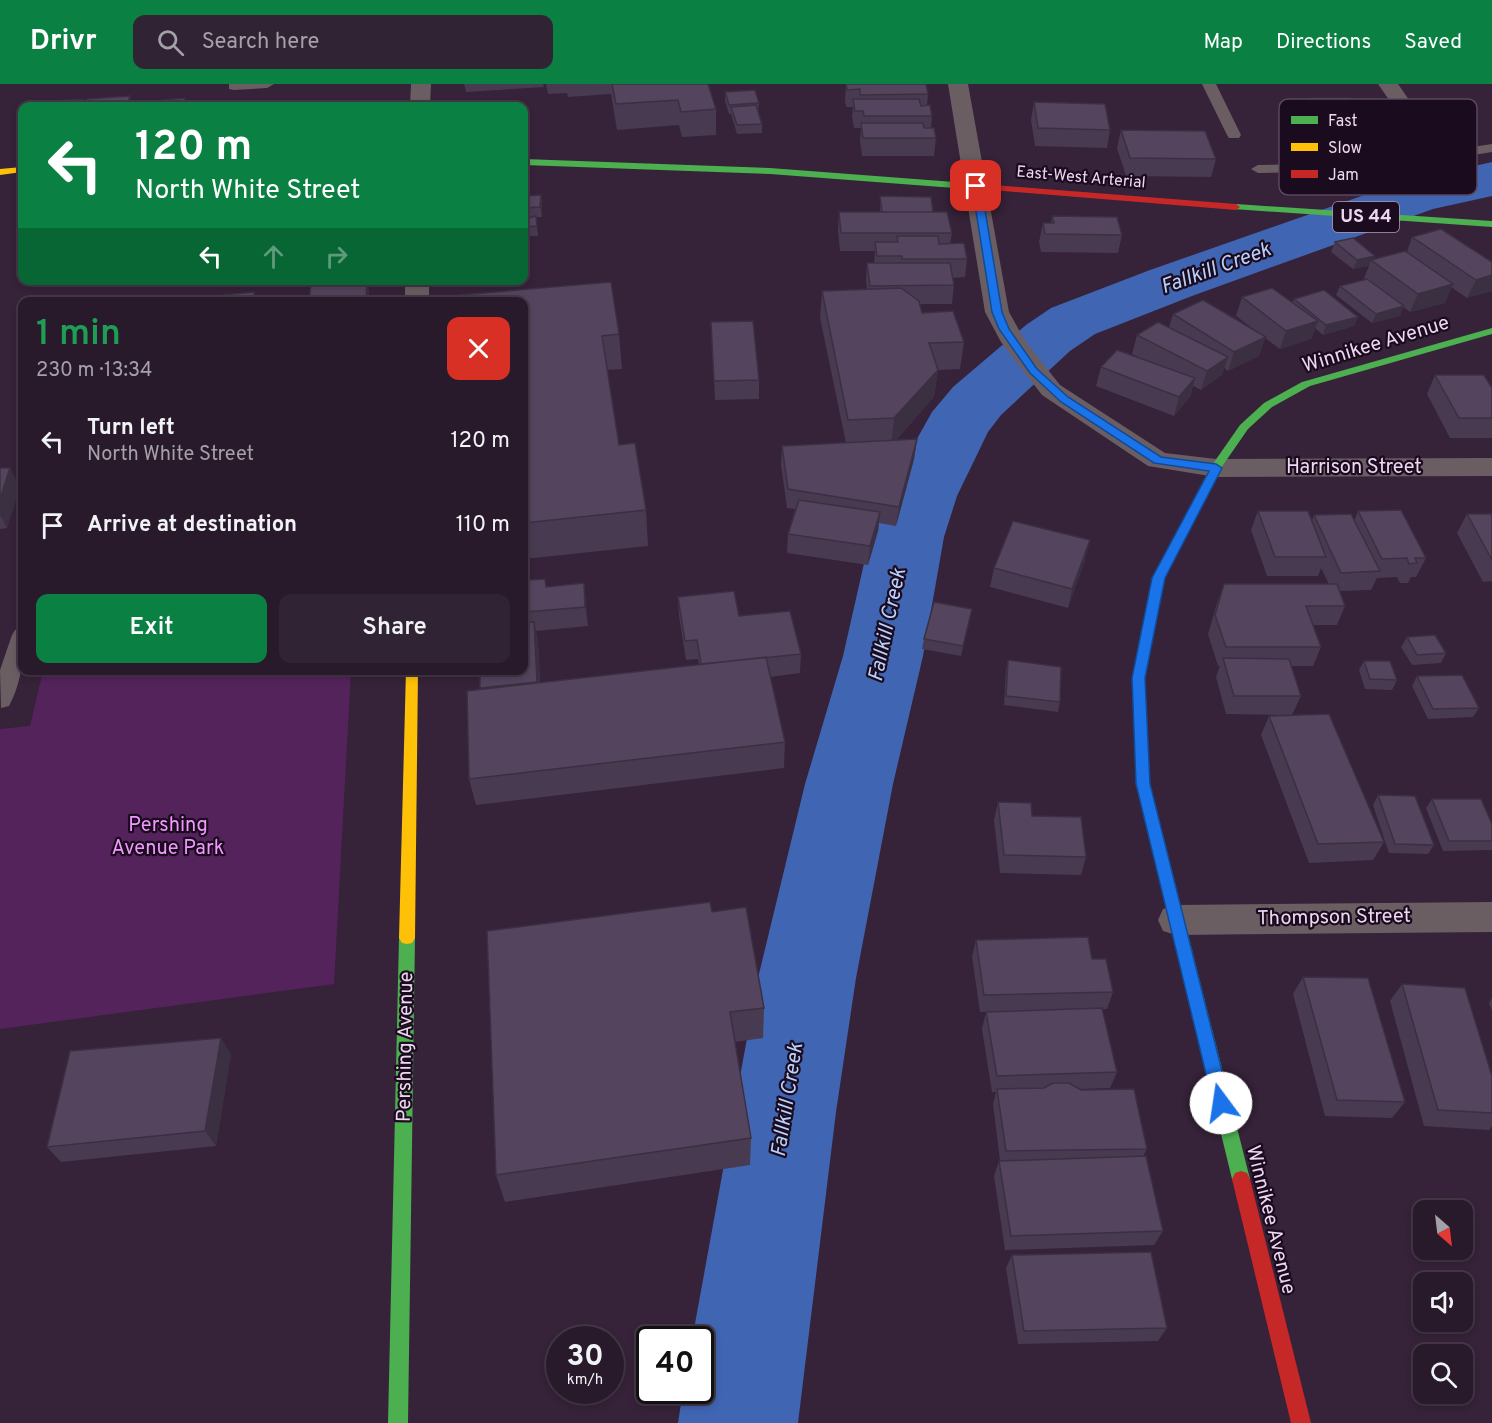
<!DOCTYPE html>
<html lang="en">
<head>
<meta charset="utf-8">
<style>
	:root { --surface:#281a2b; --page:#302333; --text:#f1f3f6; --muted:#a5a1a9; --line:#443847; --accent:#0b8043 }
	body { margin:0; font-family:Overpass,sans-serif; background:var(--page); color:var(--text); height:100vh; display:flex; flex-direction:column; font-size:22px; white-space:nowrap }
	* { box-sizing:border-box; margin:0 }
	p { font-size:20px; color:var(--muted) }
	.icon { flex:none; width:33px; height:33px; fill:none; stroke:currentColor; stroke-width:2; stroke-linecap:round; stroke-linejoin:round }
	.map { position:relative; flex:1; overflow:hidden }
	.sheet { position:absolute; left:18px; top:213px; width:510px; height:378px; display:flex; flex-direction:column; background:var(--surface); border-radius:12px; box-shadow:0 3px 9px #0003,0 0 0 2px var(--line) }
	.sheet>* { flex:none }
	.top-card { position:absolute; left:18px; top:18px; width:510px; height:183px; border-radius:12px; box-shadow:0 3px 9px #0003,0 0 0 2px var(--line); background:#0b8043; color:#fff; overflow:hidden }
	.needle { width:39px; rotate:152deg }
	.fabs { position:absolute; left:1413px; top:1116px; display:grid; gap:12px }
	.fabs a { display:grid; place-items:center; width:60px; height:60px; border-radius:12px; background:var(--surface); box-shadow:0 3px 9px #0003,0 0 0 2px var(--line); font-size:30px }
	.speed { position:absolute; left:546px; top:1242px; display:flex; gap:12px; font-size:30px; font-weight:700; text-align:center }
	.speed>* { display:grid; place-content:center; width:78px; height:78px; border-radius:50%; background:var(--surface); box-shadow:0 3px 9px #0003,0 0 0 2px var(--line); line-height:1 }
	.speed small { font-size:15px; font-weight:400 }
	.speed .limit { border:3px solid #111; border-radius:9px; background:#fff; color:#111 }
	.pin { position:absolute; display:grid; place-items:center; width:51px; height:51px; color:#fff; margin:-26px; border-radius:12px; box-shadow:0 3px 9px #0006 }
	.me { position:absolute; width:66px; margin:-33px; rotate:346deg; stroke-linejoin:round; filter:drop-shadow(0 0 4px #0008) }
	.turn { display:flex; align-items:center; gap:21px; height:126px; padding:0 18px; font-size:27px }
	.turn .icon { width:78px; height:78px; stroke-width:2.5 }
	.turn b { display:block; font-size:42px; line-height:51px }
	.lanes { display:flex; align-items:center; height:57px; padding:0 18px; background:#0003; justify-content:center; gap:30px; direction:ltr }
	.lanes .off { opacity:.35 }
	.round { display:grid; place-items:center; flex:none; width:63px; height:63px; border-radius:12px; background:var(--page) }
	.head { display:flex; align-items:center; justify-content:space-between; height:102px; padding:0 18px }
	h1 { font-size:36px; font-weight:600; line-height:45px; color:#1e9e55 }
	.cta { display:flex; gap:12px; margin-top:auto; padding:12px 18px }
	.cta a { flex:1; height:69px; border-radius:12px; background:var(--accent); color:#fff; font-size:24px; font-weight:600; line-height:69px; text-align:center }
	.cta a+a { background:var(--page); color:var(--text) }
	ul { padding:0; list-style:none }
	li { display:flex; align-items:center; gap:18px; height:84px; padding:0 18px }
	li div { flex:1 }
	li b { display:block; font-size:22px }
	li em { font-style:normal }
	header { display:flex; align-items:center; gap:36px; box-sizing:border-box; height:84px; padding:0 30px; background:var(--accent); color:#fff }
	header strong { font-size:28px }
	nav { display:flex; gap:33px; margin-inline-start:auto; font-size:21px }
	.search { width:420px; height:54px; background:var(--page); display:flex; align-items:center; gap:15px; box-sizing:border-box; padding:0 21px; border-radius:12px; color:var(--muted); font-size:22px }
	.map>svg:first-child { display:block }
	.green { fill:#54235c }
	.lines { fill:none; stroke-linecap:round; stroke-linejoin:round }
	.river { fill:#4065b2; fill-rule:evenodd }
	.lane { fill:#6b5e63; fill-rule:evenodd }
	.street { fill:#6b5e63; fill-rule:evenodd }
	.fast { fill:#4caf50; fill-rule:evenodd }
	.slow { fill:#ffc107; fill-rule:evenodd }
	.jam { fill:#c62828; fill-rule:evenodd }
	.wall { fill:#483a51 }
	.shaded-wall { fill:#3b3042 }
	.building { fill:#54445e; stroke:#3b3042; stroke-width:1.5 }
	.route { fill:#1a73e8; stroke:#114b97; stroke-width:1.5 }
	.labels { text-anchor:middle; dominant-baseline:central; stroke-width:4.5; stroke-linejoin:round; paint-order:stroke }
	.far-street-label { font-size:16px; fill:#eed7f1; stroke:#1b0b1e }
	.shield { fill:#1b0b1e; stroke:#af9ab2; stroke-width:1.5 }
	.shield-label { font-size:18px; font-weight:bold; fill:#eed7f1 }
	.street-label { font-size:20px; fill:#eed7f1; stroke:#1b0b1e }
	.park-label { font-size:20px; fill:#f198ff; stroke:#1b0b1e }
	.water-label { font-size:21px; font-style:italic; fill:#b9d1fd; stroke:#1b0b1e }
	.key { fill:#1b0b1e; stroke:#5a485d; stroke-width:1.5 }
	.key-label { font-size:16px; fill:#eed7f1 }
</style>
</head>
<body>
<header>
<strong>Drivr</strong>
<div class="search"><svg class="icon" aria-label="search" viewBox="0 0 24 24"><circle cx="10" cy="10" r="6"/><path d="M15 15l6 6"/></svg>Search here</div>
<nav><a>Map</a><a>Directions</a><a>Saved</a></nav>
</header>
<div class="map">
<svg width="1492" height="1339" viewBox="0 0 1492 1339">
	<rect width="100%" height="100%" fill="#362239"/>
	<path class="green" d="M43 587H351L334 900 0 945V645L30 642Z"/>
	<g class="lines">
		<path class="river" d="M1492 78V112L1433 125 1192 212 1095 250 1070 267 1001 331 988 348 957 412 944 453 923 572 893 700 856 894 836 1028 798 1339H678L683 1306H700V1256H692L758 894 805 700 843 572 870 453 885 412 932 328 953 303 1026 241 1051 224 1150 186 1396 100Z"/>
		<path class="lane" d="M229 0H274L267 4 234 6 229 5Z
			M1202 0H1216L1241 51 1239 54H1229L1227 51Z
			M1492 60V68L1442 76 1417 86 1258 89 1251 85 1258 81 1414 78 1438 68Z
			M22 544C25 569 22 598 9 622L1 624 0 586 12 551 15 546Z"/>
		<path class="street" d="M411 0H431L430 22H410Z
			M948 0H968L1009 228 1025 257 1060 301 1165 369 1216 375 1492 374V392L1216 393 1148 382 1042 311 1001 258 985 228Z
			M1378 0H1398L1448 72 1445 76H1431Z
			M405 196H429V218H405Z
			M1492 818V848L1176 851 1163 847 1158 836 1163 825 1176 821Z"/>
		<path class="fast" d="M524 75 770 84 994 101 998 104 994 107 770 90 524 81Z
			M1236 120 1492 137V143L1233 125V121Z
			M1492 244V250L1310 302 1272 323 1248 345 1221 384 1206 414 1202 415 1196 411 1210 384 1240 341 1264 319 1302 298Z
			M1146 707 1151 708 1153 712 1250 1095 1247 1101 1241 1103 1235 1101 1232 1095 1139 712 1141 708Z
			M407 848 412 849 415 854 408 1339H388L399 854 402 849Z"/>
		<path class="slow" d="M22 83V88L0 91V85Z
			M406 586H418L415 854 412 859 407 860 402 859 399 854Z"/>
		<path class="jam" d="M994 101 1236 120 1240 123 1236 126 991 106 990 104Z
			M1202 407 1208 411 1165 494 1145 594 1150 700 1153 712 1151 716H1141L1136 700 1133 594 1153 494 1196 411Z
			M1241 1087 1247 1089 1250 1095 1311 1339H1291L1232 1095 1235 1089Z"/>
	</g>
	<path class="wall" d="M464 0H543L544 3 466 8Z
		M546 0H708L716 25V51L682 53 679 41 617 46 611 10 568 13 567 9 548 10Z
		M846 0 928 10 927 21 932 32 931 44 936 54 934 72H862L860 57 861 44H854L852 33 853 23H846L845 16Z
		M725 8 759 19 758 28 762 40V49L737 50 731 30H729L725 17Z
		M1311 14 1355 23 1379 39 1372 57 1301 58 1290 42 1296 24 1308 23Z
		M1034 18 1110 46 1107 64 1035 62 1031 36Z
		M1121 46 1216 75 1211 93 1126 92 1117 64Z
		M541 111 542 120V133H536L538 152H524V135L530 133H524V112Z
		M880 112 933 128 952 149 950 160 967 175 965 193 953 194 954 201 952 220H920L922 229 964 258 960 285 938 286 934 313 896 356 917 355 914 375 896 442 879 439 878 447 868 481 787 469 788 450 795 425 787 424 781 381 782 362 846 359 820 234 822 207 867 205 866 197 867 179H874L875 167H840L838 146 839 128H880Z
		M1052 132 1122 151 1118 169 1041 168 1039 158 1043 139H1051Z
		M1412 153 1492 178V207L1467 214 1451 203 1445 219 1410 228 1403 223 1400 232 1372 239 1336 211 1340 202 1365 195 1364 194 1369 182 1353 185 1331 168 1335 158 1374 175 1407 168Z
		M1242 213 1292 218 1294 215 1358 233 1354 242 1323 251 1315 244 1311 255 1280 265 1265 254 1259 272 1228 287 1224 284 1222 291 1201 306 1193 302 1190 313 1174 332 1096 302 1101 283 1138 273 1132 270 1137 251 1169 243 1173 230 1260 250 1236 232Z
		M524 218 619 250 622 285 607 286 619 361 646 426 648 462 524 475Z
		M711 238 759 296V315L715 316Z
		M1435 291 1492 304V354H1450L1427 310Z
		M0 384 20 403 7 444 0 445Z
		M1258 427 1312 436 1314 431 1354 437 1358 427 1426 474 1416 493H1411L1408 499H1400L1397 493 1377 494 1371 506 1340 507 1345 522 1337 541H1313L1321 563 1313 582H1291L1301 612 1292 631 1226 630 1216 593 1220 582H1218L1208 550 1217 519 1224 500H1329L1321 484 1318 492H1267L1251 446Z
		M1467 430H1492V497L1483 498 1457 449Z
		M1085 476 1068 524 990 503 994 484Z
		M524 491 530 496 546 503 584 499 588 542 536 547 538 557 540 599 699 581 698 575 686 576 679 532 678 513 739 532 801 570 800 589 770 593 785 658 784 684 476 721 469 695 480 604 524 586Z
		M972 525 961 572 922 565 924 555Z
		M1407 553 1446 569 1441 579 1412 581 1401 563Z
		M1008 576 1060 618 1058 628 1004 621 1006 586Z
		M1364 577 1397 596 1392 606 1365 605 1359 586Z
		M1417 592 1479 624 1473 633 1428 635 1412 602Z
		M1269 632 1384 758 1373 776 1309 779 1261 651Z
		M1378 711 1434 761 1428 770 1389 769 1373 721Z
		M1432 715 1492 740V766L1443 767 1426 724Z
		M998 718 1032 732 1086 773 1081 791 1000 789 994 736Z
		M712 828 764 924 763 954 735 958 751 1054 750 1081 505 1118 496 1091Z
		M976 856 1092 875 1113 908 1107 925H1102L1117 988 1110 1004 1080 1005 1147 1065 1143 1072 1163 1147 1154 1161 1005 1166 994 1092 999 1077H1000L993 1020 996 1008H992L982 945 986 928 1020 927 980 928 972 873Z
		M1303 893 1405 1018 1392 1034 1325 1032 1293 910Z
		M1402 900 1492 992V1042L1489 1046 1424 1042 1390 917Z
		M1492 914V927L1489 919Z
		M231 970 216 1062 61 1078 47 1063Z
		M1012 1171 1167 1244 1158 1257 1018 1260 1006 1184Z"/>
	<path class="shaded-wall" d="M130 12 133 22H127Z
		M83 15 86 22H80Z
		M541 111 542 120V133L540 123Z
		M1375 172 1373 177 1371 176 1369 182 1353 185 1357 176Z
		M1492 191V207L1467 214 1476 196Z
		M367 196 369 205V218H366Z
		M1453 200 1445 219 1410 228 1418 210Z
		M254 208 257 217 254 218Z
		M1404 222 1400 232 1372 239 1376 230Z
		M1358 233 1354 242 1323 251 1326 241Z
		M1318 237 1311 255 1280 265 1286 247Z
		M1266 253 1259 272 1228 287 1234 268Z
		M1228 273 1222 291 1201 306 1207 287Z
		M938 286 934 313 891 361 894 334Z
		M1195 294 1190 313 1174 332 1179 313Z
		M917 355 914 375 896 442 899 423Z
		M10 384 20 403 7 444 0 431V415Z
		M880 428 878 447 868 481 870 462Z
		M1090 456 1085 476 1068 524 1072 505Z
		M584 499 586 519 588 542 585 523Z
		M534 538 538 557 540 617 537 598Z
		M221 954 231 970 216 1062 205 1047Z"/>
	<path class="building" d="M612 0H708L716 25 681 28 678 16 616 20Z
		M846 0H926L928 10 860 11V5L847 6Z
		M755 6 759 19 729 21 725 8Z
		M130 12 127 22H85L87 15Z
		M185 14 183 21H189V22H161L163 16Z
		M1311 14H1350L1355 23 1316 24Z
		M83 15 80 22H34L36 18Z
		M853 15H919L921 22 930 21 932 32H864L863 27H855Z
		M194 17H206L205 21H210V22H192Z
		M1034 18 1105 20 1110 46 1038 44Z
		M756 21 762 40 737 41 731 23Z
		M861 39H923L924 44H934L936 54H863Z
		M1121 46 1205 47 1216 75 1130 74Z
		M541 111 540 123 524 124V112Z
		M880 112 931 113 933 128H882Z
		M839 128H947L952 149H841Z
		M536 132 537 142 524 143V135Z
		M1052 132 1117 133 1122 151 1045 150 1043 139H1054Z
		M1441 145 1492 178V191L1476 196 1412 153Z
		M897 152H938L939 160 964 159 967 175H902V172H877L875 158H898Z
		M1353 154 1375 172 1357 176 1335 158Z
		M1405 167 1453 200 1418 210 1371 176Z
		M867 179H950L954 201 870 202Z
		M1367 195 1404 222 1376 230 1340 202Z
		M358 196H367L366 218H309L311 200Z
		M611 198 619 250 602 252 619 361 635 359 646 426 524 439V218H459V211Z
		M901 204 919 217 922 229 953 227 964 258 929 259 938 286 894 334 848 336 822 207Z
		M1272 204 1318 237 1286 247 1242 213Z
		M1324 206 1358 233 1326 241 1294 215Z
		M254 208V218H212V212Z
		M1203 216 1266 253 1234 268 1173 230Z
		M753 237 759 296 714 297 711 238Z
		M1158 238 1228 273 1207 287 1137 251Z
		M1117 266 1195 294 1179 313 1101 283Z
		M1435 291H1484L1492 304V334H1459Z
		M917 355 899 423 788 405 782 362Z
		M0 384H10L0 415Z
		M799 416 880 428 870 462 788 450Z
		M1401 426 1426 474H1415L1417 479 1409 480 1407 474 1382 475 1358 427Z
		M1258 427H1308L1326 473H1275Z
		M1351 430 1380 487 1341 489 1314 431Z
		M1467 430H1492V476Z
		M1013 437 1090 456 1072 505 994 484Z
		M529 490V496L545 495 546 503 584 499 585 523 526 528V525H524V491Z
		M1224 500H1337L1345 522H1306L1321 563H1226L1215 531Z
		M734 507 739 532 790 527 801 570 701 580 697 556 685 557 678 513Z
		M934 518 972 525 963 562 924 555Z
		M534 538 537 598 480 604V586H524V539Z
		M1435 551 1446 569 1417 571 1407 553Z
		M766 573 785 658 469 695 467 607Z
		M1223 574 1289 575 1301 612H1234Z
		M1008 576 1061 583 1060 618 1006 612Z
		M1364 577H1390L1397 596 1370 595Z
		M1462 591 1479 624 1433 625 1417 592Z
		M1329 630 1384 758 1318 760 1269 632Z
		M1378 711 1415 712 1434 761 1395 760Z
		M1432 715H1481L1492 740V757H1449Z
		M998 718 1031 719 1032 732 1081 733 1086 773 1004 771Z
		M710 818 712 828 746 823 764 924 730 928 751 1054 496 1091 487 847Z
		M1088 853 1092 875H1106L1113 908 984 911 976 856Z
		M1303 893 1368 894 1405 1018 1337 1016Z
		M1402 900 1465 904 1492 992V1029L1438 1026Z
		M1102 924 1117 988 997 992 986 928Z
		M221 954 205 1047 47 1063 70 967Z
		M1053 999H1069L1081 1006 1134 1005 1147 1065 1006 1067 997 1005 1044 1004Z
		M1146 1072 1163 1147 1011 1152 999 1077Z
		M1151 1168 1167 1244 1024 1247 1012 1171Z"/>
	<path class="route" d="M976 99 981 102 1002 228 1009 245 1037 285 1068 313 1161 373 1216 380 1222 384 1165 494 1145 594 1150 700 1230 1019 1227 1025 1221 1027 1216 1025 1213 1019 1136 700 1132 594 1152 494 1209 387 1154 379 1061 318 1030 289 999 245 992 228 972 102Z"/>
	<g class="labels">
		<g class="far-street-label">
			<text transform="translate(1081 94) rotate(5)">East-West Arterial</text>
		</g>
		<rect class="shield" x="1333" y="118" width="66" height="30" rx="4.5"/>
		<g class="shield-label">
			<text x="1366" y="133">US 44</text>
		</g>
		<g class="street-label">
			<text transform="translate(1376 261) rotate(-17)">Winnikee Avenue</text>
			<text x="1354" y="384">Harrison Street</text>
			<text transform="translate(1334 834) rotate(-1)">Thompson Street</text>
			<text transform="translate(406 963) rotate(-89)">Pershing Avenue</text>
			<text transform="translate(1270 1136) rotate(76)">Winnikee Avenue</text>
		</g>
		<g class="park-label">
			<text x="168" y="742">Pershing<tspan x="168" dy="23">Avenue Park</tspan></text>
		</g>
		<g class="water-label">
			<text transform="translate(1216 185) rotate(-20)">Fallkill Creek</text>
			<text transform="translate(888 541) rotate(-78)">Fallkill Creek</text>
			<text transform="translate(788 1016) rotate(-81)">Fallkill Creek</text>
		</g>
	</g>
	<rect x="1279" y="15" width="198" height="96" rx="9" class="key"/>
	<rect x="1291" y="32" width="27" height="8" fill="#4caf50"/>
	<rect x="1291" y="59" width="27" height="8" fill="#ffc107"/>
	<rect x="1291" y="86" width="27" height="8" fill="#c62828"/>
	<g class="key-label">
		<text x="1328" y="42">Fast</text>
		<text x="1328" y="69">Slow</text>
		<text x="1328" y="96">Jam</text>
	</g>
</svg>
<div class="fabs">
<a><svg class="needle" viewBox="-14 -14 28 28"><path d="M0-13l5 13h-10z" fill="#e53935"/><path d="M0 13l5-13h-10z" fill="#a5a1a9"/></svg></a>
<a><svg class="icon" aria-label="sound" viewBox="0 0 24 24"><path d="M4 9h4l5-4v14l-5-4H4zM17 9q2 3 0 6"/></svg></a>
<a><svg class="icon" aria-label="search" viewBox="0 0 24 24"><circle cx="10" cy="10" r="6"/><path d="M15 15l6 6"/></svg></a>
</div>
<div class="speed"><div>30<small>km/h</small></div><div class="limit">40</div></div>
<div class="pin" style="left:976px;top:102px;background:#d93025"><svg class="icon" aria-label="arrive" viewBox="0 0 24 24"><path d="M6 21V4h12l-3 4 3 4H6"/></svg></div>
<svg class="me" style="left:1221px;top:1019px" viewBox="-20 -20 40 40"><circle r="19" fill="#fff"/><path d="M0-13L10 11 0 6-10 11z" fill="#1a73e8"/></svg>
<div class="top-card">
<div class="turn"><svg class="icon" aria-label="left" viewBox="0 0 24 24"><path d="M17 20v-9H6M10 6l-5 5 5 5"/></svg><div><b>120 m</b>North White Street</div></div>
<div class="lanes"><svg class="icon" aria-label="left" viewBox="0 0 24 24"><path d="M17 20v-9H6M10 6l-5 5 5 5"/></svg><svg class="icon off" aria-label="ahead" viewBox="0 0 24 24"><path d="M12 20V5M6 11l6-6 6 6"/></svg><svg class="icon off" aria-label="right" viewBox="0 0 24 24"><path d="M7 20v-9h11M14 6l5 5-5 5"/></svg></div>
</div>
<section class="sheet">
<div class="head"><div><h1>1 min</h1><p>230 m · 13:34</p></div><a class="round" style="background:#d93025;color:#fff"><svg class="icon" aria-label="close" viewBox="0 0 24 24"><path d="M6 6l12 12M18 6L6 18"/></svg></a></div>
<ul>
<li><svg class="icon" aria-label="left" viewBox="0 0 24 24"><path d="M17 20v-9H6M10 6l-5 5 5 5"/></svg><div><b>Turn left</b><p>North White Street</p></div><em>120 m</em></li>
<li><svg class="icon" aria-label="arrive" viewBox="0 0 24 24"><path d="M6 21V4h12l-3 4 3 4H6"/></svg><div><b>Arrive at destination</b></div><em>110 m</em></li>
</ul>
<div class="cta"><a>Exit</a><a>Share</a></div>
</section>
</div>
</body>
</html>
